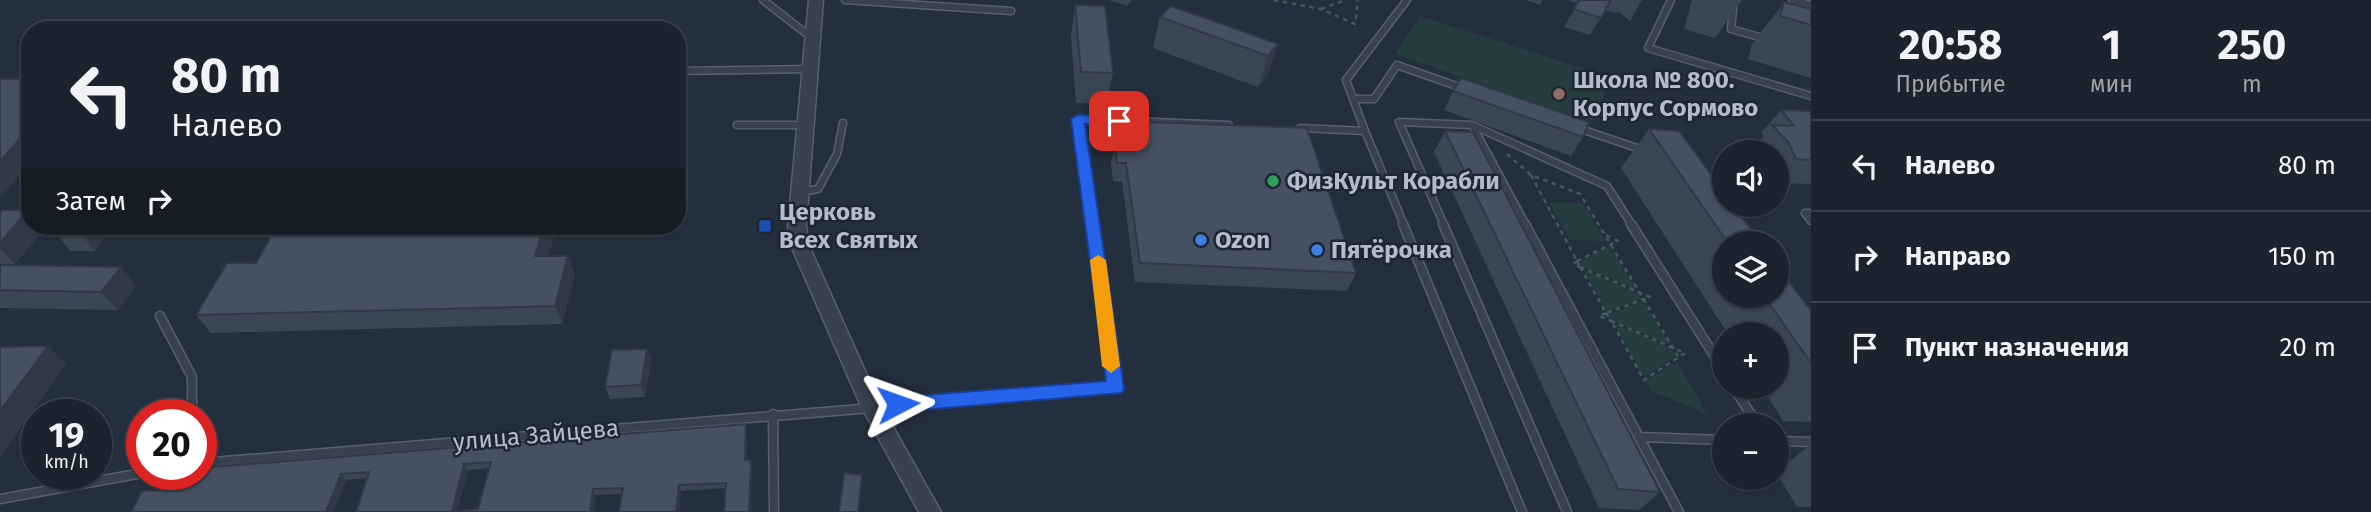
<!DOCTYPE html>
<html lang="ru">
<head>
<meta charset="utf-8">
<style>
	:root { --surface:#1b232e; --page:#242b36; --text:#f1f3f6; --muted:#a0a4aa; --line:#39404a }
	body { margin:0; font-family:"Fira Sans",sans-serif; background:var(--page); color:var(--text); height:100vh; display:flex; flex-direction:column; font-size:26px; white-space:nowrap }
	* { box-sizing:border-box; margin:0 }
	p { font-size:23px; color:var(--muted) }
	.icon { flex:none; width:38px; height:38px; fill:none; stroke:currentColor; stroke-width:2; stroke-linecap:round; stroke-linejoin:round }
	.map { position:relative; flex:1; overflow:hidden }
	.panel { display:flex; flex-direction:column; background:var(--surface); width:560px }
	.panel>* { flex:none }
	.hud { position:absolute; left:21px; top:21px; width:665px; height:214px; border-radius:28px; box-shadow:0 2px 5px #0004,0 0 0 2px var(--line); background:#1b232e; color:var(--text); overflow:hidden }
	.tools { position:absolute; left:1712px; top:140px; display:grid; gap:14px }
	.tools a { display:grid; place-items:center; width:77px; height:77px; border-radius:50%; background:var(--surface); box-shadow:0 2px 5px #0004,0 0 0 2px var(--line); font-size:35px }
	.speed { position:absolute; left:21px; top:399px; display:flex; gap:14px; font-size:35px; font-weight:700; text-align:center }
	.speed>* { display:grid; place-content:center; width:91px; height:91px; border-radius:50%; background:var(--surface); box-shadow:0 2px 5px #0004,0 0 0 2px var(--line); line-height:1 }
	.speed small { font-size:18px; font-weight:400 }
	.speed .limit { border:10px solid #d22; background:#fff; color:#111 }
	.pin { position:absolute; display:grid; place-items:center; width:60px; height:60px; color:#fff; margin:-30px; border-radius:14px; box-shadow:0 4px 10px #0006 }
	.me { position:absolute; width:77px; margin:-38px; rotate:86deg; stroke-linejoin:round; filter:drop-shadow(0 0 5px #0008) }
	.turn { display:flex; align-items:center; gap:24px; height:147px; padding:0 35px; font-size:32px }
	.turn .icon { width:91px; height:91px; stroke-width:2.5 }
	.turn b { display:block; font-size:49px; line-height:60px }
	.then { display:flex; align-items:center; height:66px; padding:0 35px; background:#0003; gap:14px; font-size:26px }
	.eta { display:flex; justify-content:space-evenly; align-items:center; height:119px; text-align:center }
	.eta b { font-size:42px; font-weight:700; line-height:49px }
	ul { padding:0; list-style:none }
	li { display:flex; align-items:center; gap:21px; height:91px; padding:0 35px; border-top:2px solid var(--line) }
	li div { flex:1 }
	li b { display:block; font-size:26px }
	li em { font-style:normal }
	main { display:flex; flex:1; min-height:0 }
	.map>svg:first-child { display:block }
	.green { fill:#263c3f }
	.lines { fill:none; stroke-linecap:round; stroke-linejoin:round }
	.service-far1-casing { stroke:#565f6c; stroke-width:9 }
	.service-casing { stroke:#565f6c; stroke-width:11 }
	.tertiary-casing { stroke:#565f6c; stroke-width:3 }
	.path { stroke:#44595c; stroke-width:2.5; stroke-dasharray:4.5 4.5; stroke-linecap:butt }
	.service-far1 { stroke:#38414e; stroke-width:6 }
	.service { stroke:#38414e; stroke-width:8 }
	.tertiary { fill:#38414e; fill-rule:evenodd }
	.wall { fill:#3b4654; fill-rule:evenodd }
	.shaded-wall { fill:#303945 }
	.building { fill:#455162; stroke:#303945; stroke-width:2; fill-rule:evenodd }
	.route { fill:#2563eb; stroke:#184099; stroke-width:2 }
	.slow { fill:#f59e0b }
	.education-dot { fill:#8d6e63; stroke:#1d2633; stroke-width:2.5 }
	.leisure-dot { fill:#2e9e5b; stroke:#1d2633; stroke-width:2.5 }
	.transit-dot { fill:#1a4fb4; stroke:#1d2633; stroke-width:2.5 }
	.shop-dot { fill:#3f7fe0; stroke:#1d2633; stroke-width:2.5 }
	.labels { text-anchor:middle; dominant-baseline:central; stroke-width:5; stroke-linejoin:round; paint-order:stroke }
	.poi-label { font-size:24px; font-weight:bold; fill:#b4bcc9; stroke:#1d2633; text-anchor:start }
	.street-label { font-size:24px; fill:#b4bcc9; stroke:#1d2633 }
</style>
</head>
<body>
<main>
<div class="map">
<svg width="1811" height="512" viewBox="0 0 1811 512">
	<rect width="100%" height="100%" fill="#242f3e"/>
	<path class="green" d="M1421 16 1611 78 1593 122 1395 54Z
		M1549 202 1583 203 1605 241 1570 240Z
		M1610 246 1637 290 1581 266 1579 262Z
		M1583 269 1638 293 1642 299 1607 312Z
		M1643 301 1670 345 1612 321 1608 314Z
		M1614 324 1671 348 1675 356 1644 377Z
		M1677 362 1707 414 1652 391 1646 381Z"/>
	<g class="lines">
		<defs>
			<path id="service-far1" d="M763 0 812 38
				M845 0 1011 11
				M1671 0 1648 48 1811 96
				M1734 0 1731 29 1766 39
				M1792 0 1811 5
				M677 71 810 69
				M1353 99H1374L1397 65 1465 89
				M737 125H807
				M1473 127 1526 225
				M1300 128 1365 131 1346 80 1407 0
				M1578 128 1643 150
				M1365 131 1404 225
				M801 192 818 189 837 154 843 123
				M1811 213H1805L1811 221
				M1093 225 1078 119 1229 125
				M1444 225 1399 122 1472 125 1607 186 1632 225"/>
			<path id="service" d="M1403 224 1522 512
				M1443 224 1567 512
				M1525 224 1679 512
				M1631 224 1724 371
				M160 316 192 377V415
				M1733 387 1758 425
				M773 414 774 512
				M1639 437 1724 440
				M1776 441 1811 442
				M201 463 1115 388 1092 224
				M0 499 142 473"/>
			<path id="tertiary" d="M809 0H823L806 227 810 248 879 402 941 512H919L861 406 792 248 788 227Z"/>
		</defs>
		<use href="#service-far1" class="service-far1-casing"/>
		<use href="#service" class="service-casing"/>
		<use href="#tertiary" class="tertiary-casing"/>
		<path class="path" d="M1274 0 1321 9 1355 24 1358 0
			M1321 9 1346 0
			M1507 154 1531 175 1580 194 1678 356
			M1531 175 1577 261
			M1577 261 1580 267
			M1577 261 1573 264 1580 267
			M1577 261 1618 241 1605 235
			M1580 267 1650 297 1606 313
			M1580 267 1606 313
			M1606 313 1611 321
			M1606 313 1599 316 1611 321
			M1611 321 1685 353 1644 380Z"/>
		<use href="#service-far1" class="service-far1"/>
		<use href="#service" class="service"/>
		<use href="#tertiary" class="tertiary"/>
	</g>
	<path class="wall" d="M1109 0H1132L1127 6Z
		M1526 0H1543L1540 5Z
		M1568 0H1642L1630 21 1620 13 1605 11 1590 35 1564 27 1578 3Z
		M1692 0H1742L1715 38 1684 29Z
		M1784 2 1811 9V78L1748 59 1752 44Z
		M1075 5 1113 73 1107 104 1076 103 1071 36Z
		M1160 17 1278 44 1268 74 1258 87 1153 48Z
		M1453 91 1583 137 1571 156 1444 110Z
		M1781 110 1811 111V184L1776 183V152H1756L1753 149 1764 136 1761 133Z
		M1120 121 1356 273 1347 291 1135 282 1122 182 1113 181 1111 162 1115 144H1117L1116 139Z
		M1649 129 1761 243H1724V296H1776L1811 311V422L1783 421 1762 387H1776V334H1728L1621 168Z
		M1445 131 1660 492 1639 510 1599 508 1434 152Z
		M0 213 45 228 15 264H0Z
		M113 226 95 251H71L55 233Z
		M557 226 548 256 575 274 562 324 211 333 196 315 256 263Z
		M0 265 136 285 118 310 0 308Z
		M647 349 651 361 645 397 610 399 605 387Z
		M746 424 747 430 746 460 752 466 725 488 681 491 679 512H619L622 494 595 495 594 512H356L367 478 346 480 333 512H131L168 490ZM489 468 478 509 457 511 468 470Z
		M1811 444V507H1797L1776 472Z"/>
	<path class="shaded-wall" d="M1278 44 1268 74 1258 87 1268 56Z
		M30 128V164L0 198V161Z
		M28 210 30 212V226H42L45 228 15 264 0 249V243Z
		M84 226H113L95 251 79 232Z
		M544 226H557L542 274 535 256Z
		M568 256 575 274 562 324 555 306Z
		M121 267 136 285 118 310 101 292Z
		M48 346 66 364 0 457V411Z
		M647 349 651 361 645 397 641 385Z
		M746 424 747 430 746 466 745 460Z
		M751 460 752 466 751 512H749Z
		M464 464 468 470 457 512 452 511Z
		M341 474 346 480 333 512H326Z
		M862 475 859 512H858Z
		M679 485 681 491 679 512H676Z
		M593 489 595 495 594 512H590Z"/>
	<path class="building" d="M1579 0H1611L1601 18 1574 9Z
		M1784 2 1811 9V25L1780 16Z
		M1075 5 1105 6 1113 73 1081 72Z
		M1171 6 1278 44 1268 56 1160 17Z
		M1461 78 1589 122 1583 137 1453 91Z
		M0 79H30V128L0 161Z
		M1781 110 1811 111V160L1796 159 1789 143 1772 125 1794 126Z
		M1120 121 1307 128 1356 273 1140 263 1126 163H1117L1115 144 1123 145Z
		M1649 129 1679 131 1724 192V205H1733L1761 243H1728Z
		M1445 131 1473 132 1660 492 1618 489Z
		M3 210H28L0 243V213Z
		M60 226H84L79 232 55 233Z
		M277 226H544L535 256H568L555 306 196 315 227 263H256Z
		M1776 264 1811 311V363L1764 296H1776Z
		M0 265 121 267 101 292 0 290Z
		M48 346 0 411V347Z
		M647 349 641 385 605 387 612 350Z
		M746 424 745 460H751L749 512H724L726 483 679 485 676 512H619L623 488 593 489 590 512H356L369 472 341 474 326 512H131L142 491 168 490 175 474H201V468ZM491 462 478 509 452 511 464 464Z
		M844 473 862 475 858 512H839Z"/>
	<path class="route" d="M1078 115 1119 116 1126 121 1119 125 1085 124 1124 388 1122 393 898 412 892 409 889 404 892 399 898 397 1106 381 1071 119Z"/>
	<path class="slow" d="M1098 255 1106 260 1120 366 1111 373 1102 366 1090 260Z"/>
	<circle class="education-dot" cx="1559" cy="94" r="7"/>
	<circle class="leisure-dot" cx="1273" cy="181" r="7"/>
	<rect class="transit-dot" x="758" y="219" width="14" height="14" rx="3.5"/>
	<g class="shop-dot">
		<circle cx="1201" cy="240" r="7"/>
		<circle cx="1317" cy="250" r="7"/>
	</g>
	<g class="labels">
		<g class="poi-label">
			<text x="1573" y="80">Школа № 800.<tspan x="1573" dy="28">Корпус Сормово</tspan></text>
			<text x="1287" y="181">ФизКульт Корабли</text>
			<text x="779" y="212">Церковь<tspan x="779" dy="28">Всех Святых</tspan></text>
			<text x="1215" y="240">Ozon</text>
			<text x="1331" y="250">Пятёрочка</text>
		</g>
		<g class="street-label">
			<text transform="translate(536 435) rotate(-5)">улица Зайцева</text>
		</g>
	</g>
</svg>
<div class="tools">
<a><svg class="icon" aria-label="sound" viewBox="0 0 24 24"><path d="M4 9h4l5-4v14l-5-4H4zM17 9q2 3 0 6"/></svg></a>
<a><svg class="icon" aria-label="layers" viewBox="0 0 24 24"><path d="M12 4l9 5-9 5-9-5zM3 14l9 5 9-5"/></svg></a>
<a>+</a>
<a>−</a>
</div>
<div class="speed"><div>19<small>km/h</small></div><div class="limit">20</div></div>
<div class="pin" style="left:1119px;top:121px;background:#d93025"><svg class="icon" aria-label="arrive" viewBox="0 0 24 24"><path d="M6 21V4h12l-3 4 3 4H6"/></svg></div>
<svg class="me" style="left:898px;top:404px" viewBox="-20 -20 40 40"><path d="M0-17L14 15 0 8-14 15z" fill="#2563eb" stroke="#fff" stroke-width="4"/></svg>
<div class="hud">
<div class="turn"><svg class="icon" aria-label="left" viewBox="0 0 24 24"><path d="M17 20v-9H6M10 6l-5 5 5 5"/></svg><div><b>80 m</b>Налево</div></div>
<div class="then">Затем<svg class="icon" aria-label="right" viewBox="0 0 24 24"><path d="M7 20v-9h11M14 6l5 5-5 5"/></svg></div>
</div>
</div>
<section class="panel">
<div class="eta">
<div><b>20:58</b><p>Прибытие</p></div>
<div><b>1</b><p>мин</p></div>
<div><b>250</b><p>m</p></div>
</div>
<ul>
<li><svg class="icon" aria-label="left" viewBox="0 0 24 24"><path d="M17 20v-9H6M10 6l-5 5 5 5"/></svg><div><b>Налево</b></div><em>80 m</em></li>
<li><svg class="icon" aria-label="right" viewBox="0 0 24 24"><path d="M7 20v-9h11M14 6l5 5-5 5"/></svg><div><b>Направо</b></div><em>150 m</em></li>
<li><svg class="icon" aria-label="arrive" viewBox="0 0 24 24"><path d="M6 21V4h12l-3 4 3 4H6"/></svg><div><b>Пункт назначения</b></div><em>20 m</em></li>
</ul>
</section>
</main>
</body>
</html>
